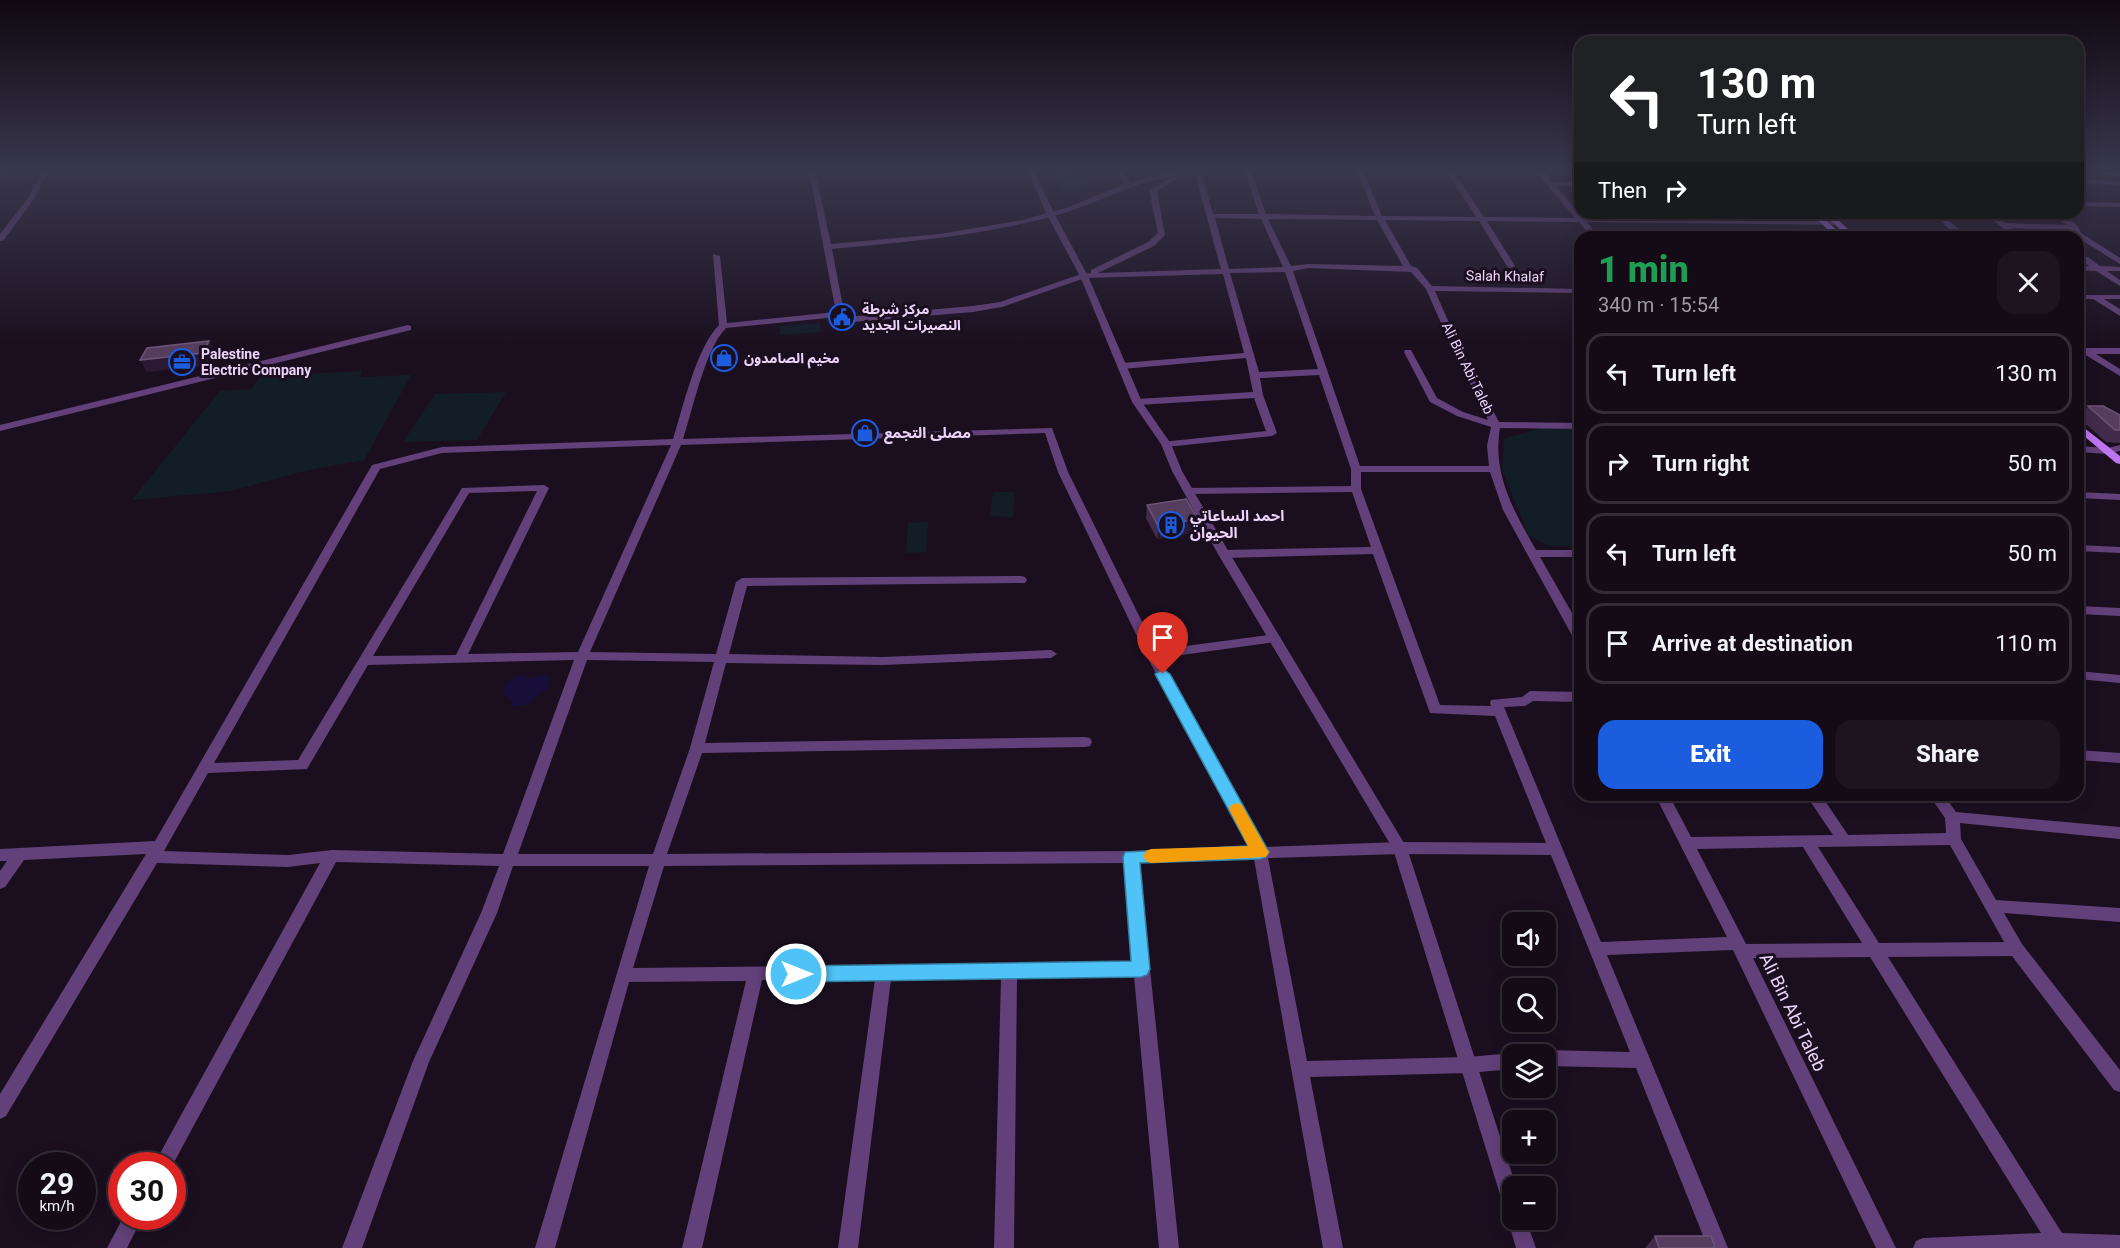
<!DOCTYPE html>
<html lang="en">
<head>
<meta charset="utf-8">
<style>
	:root { --surface:#140b17; --page:#1d1420; --text:#f1f3f6; --muted:#9d9ba1; --line:#332b36; --accent:#1b5dde }
	body { margin:0; font-family:Roboto,"Noto Sans Arabic",sans-serif; background:var(--page); color:var(--text); height:100vh; display:flex; flex-direction:column; font-size:22px; white-space:nowrap }
	* { box-sizing:border-box; margin:0 }
	p { font-size:20px; color:var(--muted) }
	.icon { flex:none; width:33px; height:33px; fill:none; stroke:currentColor; stroke-width:2; stroke-linecap:round; stroke-linejoin:round }
	.map { position:relative; flex:1; overflow:hidden }
	.side { position:absolute; left:1574px; top:231px; width:510px; height:570px; display:flex; flex-direction:column; background:var(--surface); border-radius:18px; box-shadow:0 3px 15px #0003,0 0 0 2px var(--line) }
	.side>* { flex:none }
	.guide { position:absolute; left:1574px; top:36px; width:510px; height:183px; border-radius:18px; box-shadow:0 3px 15px #0003,0 0 0 2px var(--line); background:#202124; color:#fff; overflow:hidden }
	.tools { position:absolute; left:1502px; top:912px; display:grid; gap:12px }
	.tools a { display:grid; place-items:center; width:54px; height:54px; border-radius:12px; background:var(--surface); box-shadow:0 3px 15px #0003,0 0 0 2px var(--line); font-size:30px }
	.speed { position:absolute; left:18px; top:1152px; display:flex; gap:12px; font-size:30px; font-weight:700; text-align:center }
	.speed>* { display:grid; place-content:center; width:78px; height:78px; border-radius:50%; background:var(--surface); box-shadow:0 3px 15px #0003,0 0 0 2px var(--line); line-height:1 }
	.speed small { font-size:15px; font-weight:400 }
	.speed .limit { border:9px solid #d22; background:#fff; color:#111 }
	.pin { position:absolute; display:grid; place-items:center; width:51px; height:51px; color:#fff; margin:-62px -26px; border-radius:50% 50% 50% 0; rotate:-45deg; box-shadow:0 0 6px #0007 }
	.pin .icon { rotate:45deg }
	.me { position:absolute; width:66px; margin:-33px; rotate:90deg; stroke-linejoin:round; filter:drop-shadow(0 0 4px #0008) }
	.turn { display:flex; align-items:center; gap:21px; height:126px; padding:0 24px; font-size:27px }
	.turn .icon { width:78px; height:78px; stroke-width:2.5 }
	.turn b { display:block; font-size:42px; line-height:51px }
	.then { display:flex; align-items:center; height:57px; padding:0 24px; background:#0003; gap:12px; font-size:22px }
	.round { display:grid; place-items:center; flex:none; width:63px; height:63px; border-radius:18px; background:var(--page) }
	.headline { display:flex; align-items:center; justify-content:space-between; height:102px; padding:0 24px }
	h1 { font-size:36px; font-weight:800; line-height:45px; color:#1e9e55 }
	.primary-button { display:flex; gap:12px; margin-top:auto; padding:12px 24px }
	.primary-button a { flex:1; height:69px; border-radius:18px; background:var(--accent); color:#fff; font-size:24px; font-weight:800; line-height:69px; text-align:center }
	.primary-button a+a { background:var(--page); color:var(--text) }
	ul { padding:0; list-style:none }
	li { display:flex; align-items:center; gap:18px; height:81px; margin:0 12px 9px; padding:0 12px; border:3px solid var(--line); border-radius:18px }
	li div { flex:1 }
	li b { display:block; font-size:22px }
	li em { font-style:normal }
	.map>svg:first-child { display:block }
	.green { fill:#131d28 }
	.water { fill:#170f39 }
	.lines { fill:none; stroke-linecap:round; stroke-linejoin:round }
	.minor { fill:#624079; fill-rule:evenodd }
	.tertiary { fill:#624079; fill-rule:evenodd }
	.secondary { fill:#bc75ee; fill-rule:evenodd }
	.wall { fill:#432b4b }
	.shaded-wall { fill:#2b1832 }
	.building { fill:#553d5e; stroke:#6d5476; stroke-width:1.5 }
	.route { fill:#4fc3f7; stroke:#337fa1; stroke-width:1.5 }
	.slow { fill:#f59e0b }
	.labels { text-anchor:middle; dominant-baseline:central; stroke-width:6; stroke-linejoin:round; paint-order:stroke }
	.far-street-label { font-size:14px; fill:#edd3fa; stroke:#1b0f1f }
	.far-poi-label { font-size:14px; font-weight:bold; fill:#edd3fa; stroke:#1b0f1f; text-anchor:start }
	.poi-label { font-size:15px; font-weight:bold; fill:#edd3fa; stroke:#1b0f1f; text-anchor:start }
	.near-street-label { font-size:18px; fill:#edd3fa; stroke:#1b0f1f }
</style>
</head>
<body>
<div class="map">
<svg width="2120" height="1248" viewBox="0 0 2120 1248">
	<rect width="100%" height="100%" fill="#1b0f1f"/>
	<path class="green" d="M1053 171H1077L1086 188 1062 190Z
		M820 323 821 332 780 335V326Z
		M362 371 360 377 411 375 364 460 304 471 231 491 132 500 220 391 251 389 261 376Z
		M506 392 477 440 403 442 435 394Z
		M1540 428 1579 429V546H1551L1529 536 1502 470 1504 439Z
		M993 492H1015L1013 517 990 516Z
		M928 522 926 552 906 553 908 523Z"/>
	<path class="water" d="M525 674V677L531 679C538 677 543 670 550 679L549 687 524 706H511L512 701 503 693C504 682 514 676 525 674Z"/>
	<g class="lines">
		<path class="minor" d="M0 171H11L0 174Z
			M42 171H48L34 199 3 241H0V234L28 198Z
			M809 171H815L831 244 940 234 1023 220 1066 208 1125 184 1117 171H1123L1131 182 1175 171H1201L1213 214H1259L1245 171H1251L1266 214 1375 216 1357 171H1544L1552 182H1580V186H1556L1583 218 1840 221 1841 223 1837 225 1587 222 1599 237H1591L1579 222 1487 221 1515 266 1511 268 1507 266 1479 221 1385 220 1411 266 1417 268 1432 286 1580 289V293L1435 291 1461 350 1499 422 1580 423V429L1500 428C1492 475 1514 511 1536 550H1580V557H1540L1580 627V643L1574 639 1503 510 1490 472H1361V489L1440 705 1491 706 1490 703 1491 700 1522 697 1530 691 1580 692V702L1533 701 1525 706 1504 707 1601 942 1727 937 1655 795H1669L1691 837 1833 835 1806 795H1821L1848 835 1946 833 1945 818 1929 795H1944L1956 812 2120 827V839L1960 823 1961 839 1996 900 2120 908V922L2004 913 2022 944 2120 1070V1092L2114 1090 2012 956 1888 957 2062 1233 2120 1235V1248H1913L1916 1241 1923 1238 2041 1233 1870 957 1753 958 1896 1248H1876L1733 950 1607 955 1728 1248H1708L1636 1068 1545 1066V1054H1538L1545 1050 1630 1052 1551 855 1400 854 1268 858 1307 1061 1469 1057 1512 1053 1516 1054H1512V1069L1469 1073 1310 1077 1343 1248H1323L1254 859 1139 863 1179 1248H1159L1134 976 1017 978 1014 1248H994L1001 978 891 979 858 1248H838L875 979 762 980 702 1248H682L746 981 629 982 555 1248H535L649 866H513L497 913 429 1062 362 1248H342L413 1061 481 913 499 866 336 862 172 1166H153L320 863 288 867 157 863 6 1116 0 1119V1094L146 854 24 860 5 887 0 889V871L7 861H0V849L155 841 372 465 442 447 673 439C683 408 696 348 719 325L713 254 720 256 727 323 836 312ZM1364 173 1448 174 1476 217 1382 216ZM1195 174 1221 269 1098 273 1154 246 1165 235 1157 191 1176 179V177L1174 176 1149 190 1158 233 1148 242 1091 270V273L1081 274 1000 302 973 306 845 317 832 249C905 242 979 236 1050 217 1100 204 1143 175 1195 174ZM1455 174H1538L1575 218 1484 217ZM1215 218 1261 219 1283 267 1229 269ZM1268 219 1377 220 1403 266 1308 264 1291 266ZM1308 268 1411 272 1426 289 1453 350 1488 420 1463 412 1437 398 1411 350H1405L1404 352 1430 402 1457 416 1491 427 1487 446 1489 466H1360L1293 271ZM1285 272 1318 369 1259 372 1230 273ZM1223 274 1244 353 1122 363 1117 366 1122 369 1246 358 1253 392 1137 399 1132 402 1137 405 1254 398 1266 431 1162 442V446L1166 447 1272 436 1277 433 1263 395 1260 378 1319 375 1351 469V486L1189 488 1184 491 1189 494 1352 492 1371 547 1224 550 1218 554 1224 558 1373 554 1430 713 1495 716 1546 843 1400 842 1264 847 1160 658 1275 642 1281 638 1275 634 1156 650 1068 472 1052 428 683 439C693 409 705 349 726 328L837 317 838 322 841 323 973 312 1002 307 1085 278ZM1045 433 1058 472 1146 655 1250 847 1131 851 667 854 702 753 1085 747 1090 746 1092 742 1090 738 1085 737 705 743 726 663 883 665 1051 658 1057 654 1051 650 883 657 729 654 747 586 1025 583 1027 580 1025 577 1021 576 742 578 736 582 716 654 590 652 681 445ZM671 445 578 652 468 654 549 488 544 485 462 488 298 760 214 763 380 469 442 453ZM537 491 456 655 373 656 469 493ZM574 660 503 854 332 850 288 855 164 851 208 773 307 769 368 665ZM587 660 714 662 690 748 653 854H518ZM1950 845 2004 942 1879 943 1818 847ZM1803 847 1862 943 1746 944 1697 849ZM1124 863 1132 962 633 968 664 866Z
			M2106 172H2120V176L2104 175 2103 174Z
			M2078 179 2118 181H2120V185L2078 183Z
			M2078 202 2120 203V207L2078 206Z
			M1932 213H1941L1967 237H1958Z
			M1983 213H1992L2005 223 2068 225 2043 213C2058 213 2077 219 2081 233L2120 258V264L2075 236 2072 230 2012 228 2024 237H2015Z
			M2082 257H2088L2100 266 2120 267V271H2107L2120 280V286L2096 271 2078 270V266H2089L2082 261Z
			M2078 276 2082 278 2081 281H2078Z
			M2078 295H2120V299H2104L2120 309V316L2093 299H2078Z
			M408 325 411 326V330L0 431V425Z
			M2078 348H2120V354H2096L2120 369V376L2084 354H2078Z
			M2120 445V451L2108 454 2078 452V446L2108 448Z
			M2078 492 2120 494V500L2078 498Z
			M2078 545 2120 547V553L2078 551Z
			M2078 606 2120 608V616L2078 614Z
			M2078 671 2120 675V683L2078 679Z
			M2078 750 2120 753V763L2078 760Z
			M124 1216H143L127 1248H107Z"/>
		<path class="tertiary" d="M1028 171H1034L1055 215 1088 276 1142 402 1171 444 1182 471 1230 554 1407 848 1516 1186H1512V1220H1526L1536 1248H1516L1508 1220 1511 1213 1505 1211 1503 1204 1393 849 1218 554 1172 471 1161 444 1132 402 1080 276 1047 215Z"/>
		<path class="secondary" d="M1810 213H1818L1844 237H1836Z
			M1822 213H1830L1857 237H1849Z
			M2078 423 2120 456V464L2116 463 2078 431Z"/>
	</g>
	<path class="wall" d="M1789 213H1815L1813 218H1795Z
		M2088 406 2120 415V443L2106 442 2080 419Z
		M1147 505 1198 519 1197 532 1157 539 1146 518Z
		M1655 1236 1715 1248H1645Z"/>
	<path class="shaded-wall" d="M209 341 215 353 209 365 147 372 140 360Z
		M1198 519 1197 532 1157 539 1158 526Z"/>
	<path class="building" d="M209 341 203 353 140 360 147 348Z
		M2088 406H2103L2120 415V430H2115Z
		M1186 499 1198 519 1158 526 1147 505Z
		M1655 1236H1711L1715 1248H1659Z"/>
	<linearGradient id="sky" x2="0" y2="1"><stop stop-color="#0f0811"/><stop offset="0.49" stop-color="#39374d"/><stop offset="1" stop-color="#39374d" stop-opacity="0"/></linearGradient>
	<rect width="2120" height="346" fill="url(#sky)"/>
	<path class="route" d="M1163 669 1170 674 1269 852 1266 857 1260 859 1140 863 1150 969 1147 975 1141 977 796 982 789 980 787 974 789 969 796 966 1131 961 1123 857 1125 852 1248 846 1155 674Z"/>
	<path class="slow" d="M1237 803 1242 805 1266 848 1269 852 1266 857 1151 863 1146 861 1143 856 1146 851 1151 849 1248 846 1229 809 1231 805Z"/>
	<defs>
		<symbol id="civic-ring" viewBox="-11 -11 22 22"><circle r="9.5" fill="#1b0f1f" stroke="#1b5dde" stroke-width="1.5"/><path d="M-.6-6.5H3V-4.5H.6V-3L4-1V1h2V6H-6V1h2V-1L-.6-3ZM-1.2 2.5V6h2.4V2.5Z" fill="#1b5dde"/></symbol>
		<symbol id="shop-ring" viewBox="-11 -11 22 22"><circle r="9.5" fill="#1b0f1f" stroke="#1b5dde" stroke-width="1.5"/><path d="M-5-2.5h2.3a2.7 3.5 0 0 1 5.4 0H5L5.5 6h-11ZM-1.5-2.5h3a1.5 2.3 0 0 0-3 0Z" fill="#1b5dde"/></symbol>
		<symbol id="office-ring" viewBox="-11 -11 22 22"><circle r="9.5" fill="#1b0f1f" stroke="#1b5dde" stroke-width="1.5"/><path d="M-6-3h4V-5.5h4V-3h4V5H-6ZM-1-4.5V-3h2v-1.5ZM-6 0V1H6V0Z" fill="#1b5dde"/></symbol>
		<symbol id="building-ring" viewBox="-11 -11 22 22"><circle r="9.5" fill="#1b0f1f" stroke="#1b5dde" stroke-width="1.5"/><path d="M-4-6H4V6H1V3H-1V6H-4ZM-2.5-4.3h1.7v1.8h-1.7ZM.8-4.3h1.7v1.8H.8ZM-2.5-1h1.7V.8h-1.7ZM.8-1h1.7V.8H.8Z" fill="#1b5dde"/></symbol>
	</defs>
	<g fill-rule="evenodd">
		<use href="#civic-ring" x="827" y="302" width="30" height="30"/>
		<use href="#shop-ring" x="709" y="343" width="30" height="30"/>
		<use href="#office-ring" x="167" y="347" width="30" height="30"/>
		<use href="#shop-ring" x="850" y="418" width="30" height="30"/>
		<use href="#building-ring" x="1156" y="510" width="30" height="30"/>
	</g>
	<g class="labels">
		<g class="far-street-label">
			<text transform="translate(1505 276) rotate(1)">Salah Khalaf</text>
			<text transform="translate(1468 368) rotate(64)">Ali Bin Abi Taleb</text>
		</g>
		<g class="far-poi-label">
			<text x="862" y="309">مركز شرطة<tspan x="862" dy="16">النصيرات الجديد</tspan></text>
			<text x="201" y="354">Palestine<tspan x="201" dy="16">Electric Company</tspan></text>
			<text x="744" y="358">مخيم الصامدون</text>
		</g>
		<g class="poi-label">
			<text x="884" y="433">مصلى التجمع</text>
			<text x="1190" y="516">احمد الساعاتي<tspan x="1190" dy="17">الحيوان</tspan></text>
		</g>
		<g class="near-street-label">
			<text transform="translate(1793 1012) rotate(64)">Ali Bin Abi Taleb</text>
		</g>
	</g>
</svg>
<div class="tools">
<a><svg class="icon" aria-label="sound" viewBox="0 0 24 24"><path d="M4 9h4l5-4v14l-5-4H4zM17 9q2 3 0 6"/></svg></a>
<a><svg class="icon" aria-label="search" viewBox="0 0 24 24"><circle cx="10" cy="10" r="6"/><path d="M15 15l6 6"/></svg></a>
<a><svg class="icon" aria-label="layers" viewBox="0 0 24 24"><path d="M12 4l9 5-9 5-9-5zM3 14l9 5 9-5"/></svg></a>
<a>+</a>
<a>−</a>
</div>
<div class="speed"><div>29<small>km/h</small></div><div class="limit">30</div></div>
<div class="pin" style="left:1163px;top:674px;background:#d93025"><svg class="icon" aria-label="arrive" viewBox="0 0 24 24"><path d="M6 21V4h12l-3 4 3 4H6"/></svg></div>
<svg class="me" style="left:796px;top:974px" viewBox="-20 -20 40 40"><circle r="17" fill="#4fc3f7" stroke="#fff" stroke-width="3"/><path d="M0-11L8 9 0 5-8 9z" fill="#fff"/></svg>
<div class="guide">
<div class="turn"><svg class="icon" aria-label="left" viewBox="0 0 24 24"><path d="M17 20v-9H6M10 6l-5 5 5 5"/></svg><div><b>130 m</b>Turn left</div></div>
<div class="then">Then<svg class="icon" aria-label="right" viewBox="0 0 24 24"><path d="M7 20v-9h11M14 6l5 5-5 5"/></svg></div>
</div>
<section class="side">
<div class="headline"><div><h1>1 min</h1><p>340 m · 15:54</p></div><a class="round"><svg class="icon" aria-label="close" viewBox="0 0 24 24"><path d="M6 6l12 12M18 6L6 18"/></svg></a></div>
<ul>
<li><svg class="icon" aria-label="left" viewBox="0 0 24 24"><path d="M17 20v-9H6M10 6l-5 5 5 5"/></svg><div><b>Turn left</b></div><em>130 m</em></li>
<li><svg class="icon" aria-label="right" viewBox="0 0 24 24"><path d="M7 20v-9h11M14 6l5 5-5 5"/></svg><div><b>Turn right</b></div><em>50 m</em></li>
<li><svg class="icon" aria-label="left" viewBox="0 0 24 24"><path d="M17 20v-9H6M10 6l-5 5 5 5"/></svg><div><b>Turn left</b></div><em>50 m</em></li>
<li><svg class="icon" aria-label="arrive" viewBox="0 0 24 24"><path d="M6 21V4h12l-3 4 3 4H6"/></svg><div><b>Arrive at destination</b></div><em>110 m</em></li>
</ul>
<div class="primary-button"><a>Exit</a><a>Share</a></div>
</section>
</div>
</body>
</html>
